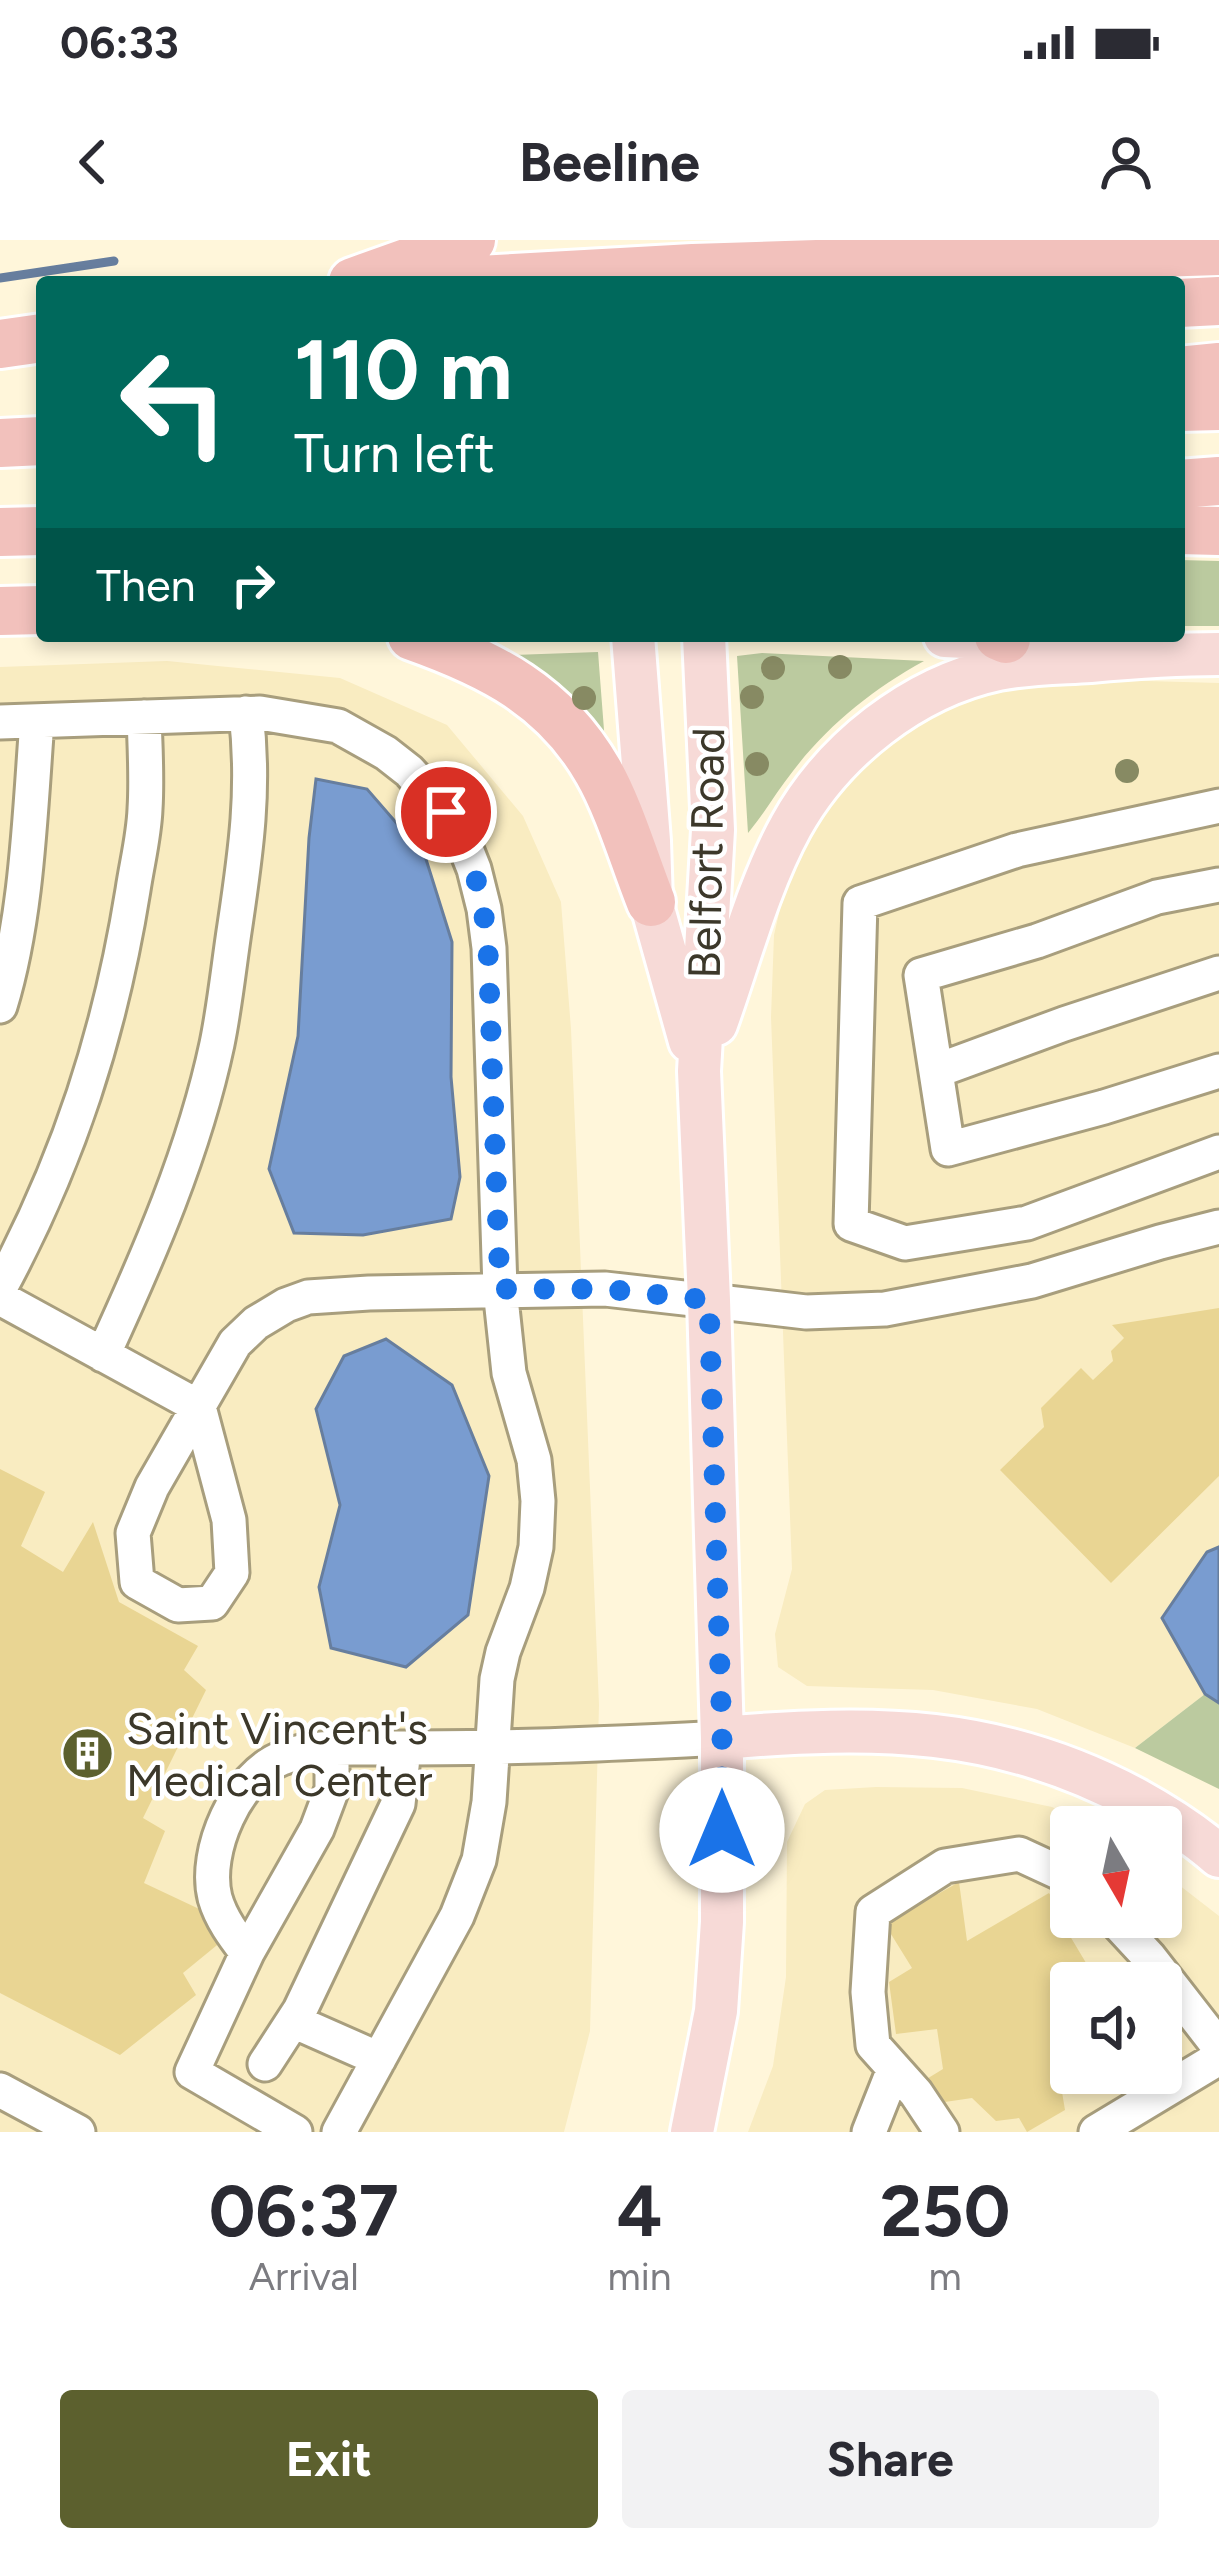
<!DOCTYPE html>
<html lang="en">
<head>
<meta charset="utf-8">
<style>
	:root { --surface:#fff; --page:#f2f2f3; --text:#2b2b33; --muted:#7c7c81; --accent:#5c602e }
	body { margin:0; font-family:Figtree,sans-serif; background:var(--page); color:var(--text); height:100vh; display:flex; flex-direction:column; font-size:45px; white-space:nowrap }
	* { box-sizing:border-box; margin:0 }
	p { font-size:39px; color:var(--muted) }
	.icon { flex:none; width:66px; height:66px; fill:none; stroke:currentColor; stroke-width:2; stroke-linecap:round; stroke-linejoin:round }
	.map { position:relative; height:1892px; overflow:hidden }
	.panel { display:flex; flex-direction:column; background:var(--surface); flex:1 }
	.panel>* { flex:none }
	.guide { position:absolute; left:36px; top:36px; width:1149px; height:366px; border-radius:12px; box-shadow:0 6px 18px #0003; background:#00695c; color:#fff; overflow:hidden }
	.needle { width:78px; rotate:171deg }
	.buttons { position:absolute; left:1050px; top:1566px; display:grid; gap:24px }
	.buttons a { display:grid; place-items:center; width:132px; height:132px; border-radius:12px; background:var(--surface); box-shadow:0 6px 18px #0003; font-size:60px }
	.pin { position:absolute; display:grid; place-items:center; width:102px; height:102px; color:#fff; margin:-51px; border:6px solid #fff; border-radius:50%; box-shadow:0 3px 12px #0007 }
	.me { position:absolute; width:132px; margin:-66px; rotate:0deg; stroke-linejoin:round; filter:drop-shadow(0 0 9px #0008) }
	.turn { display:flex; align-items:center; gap:42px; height:252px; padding:0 60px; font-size:54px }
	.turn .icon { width:156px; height:156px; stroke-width:2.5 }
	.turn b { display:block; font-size:84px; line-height:102px }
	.then { display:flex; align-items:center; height:114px; padding:0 60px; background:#0003; gap:24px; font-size:45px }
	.eta { display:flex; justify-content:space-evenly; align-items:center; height:204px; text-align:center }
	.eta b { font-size:72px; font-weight:700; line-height:84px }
	.action { display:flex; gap:24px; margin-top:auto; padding:24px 60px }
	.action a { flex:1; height:138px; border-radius:12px; background:var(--accent); color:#fff; font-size:48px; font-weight:700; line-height:138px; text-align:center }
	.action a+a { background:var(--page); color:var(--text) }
	.status { display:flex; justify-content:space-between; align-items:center; height:84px; padding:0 60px; background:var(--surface); direction:ltr }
	.status svg { height:33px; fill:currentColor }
	header { display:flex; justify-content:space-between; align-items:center; height:156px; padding:0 60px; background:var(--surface); font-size:54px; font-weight:700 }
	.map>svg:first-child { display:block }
	.built { fill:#f9ecc1; fill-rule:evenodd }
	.green { fill:#bbca9f }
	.water { fill:#799cd0; stroke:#677e9e; stroke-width:3 }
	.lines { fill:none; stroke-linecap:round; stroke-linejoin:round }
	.stream { stroke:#677e9e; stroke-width:9 }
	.building { fill:#e9d593 }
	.minor-casing { stroke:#a89e7d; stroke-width:39 }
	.major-casing { stroke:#fff; stroke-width:48 }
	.highway-casing { stroke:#fff; stroke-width:54 }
	.minor { stroke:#fff; stroke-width:33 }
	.major { stroke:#f7dad7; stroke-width:42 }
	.highway { stroke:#f2c1bc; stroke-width:48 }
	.tree { fill:#878a63 }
	.route { stroke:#1a73e8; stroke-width:21; stroke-dasharray:0 37.8 }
	.labels { text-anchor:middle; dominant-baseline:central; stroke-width:9; stroke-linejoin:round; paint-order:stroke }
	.street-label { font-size:45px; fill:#3c382a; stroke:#fff }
	.poi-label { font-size:45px; fill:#3c382a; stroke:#fff; text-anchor:start }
</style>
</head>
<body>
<div class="status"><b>06:33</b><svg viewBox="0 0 49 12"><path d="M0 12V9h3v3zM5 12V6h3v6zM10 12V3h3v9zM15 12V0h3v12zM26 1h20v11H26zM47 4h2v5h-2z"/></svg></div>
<header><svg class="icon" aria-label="back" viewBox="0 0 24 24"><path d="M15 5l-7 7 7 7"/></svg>Beeline<svg class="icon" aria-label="person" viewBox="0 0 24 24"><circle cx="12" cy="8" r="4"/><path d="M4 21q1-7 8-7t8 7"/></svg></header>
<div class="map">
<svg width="1219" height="1892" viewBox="0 0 1219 1892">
	<rect width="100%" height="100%" fill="#fff6da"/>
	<path class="built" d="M167 421 340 438 447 485 523 576 561 662 571 789 599 1465 590 1791 564 1892H0V427Z
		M1077 439 1219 443V1307L1207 1312 1162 1378 1205 1454 1135 1508 1037 1469 933 1450 807 1446 778 1427 775 1394 792 1329 771 777 774 695 789 630 824 567 880 507 956 462 1015 440Z
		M876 1547 962 1548 1052 1567 1092 1587H1071V1677H1161V1631L1219 1676V1892H748L773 1826 786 1737 787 1602 805 1564 825 1550ZM1071 1743H1161V1833H1071Z"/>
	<path class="green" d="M1179 320 1219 321V386H1179Z
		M598 412 605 503 513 415Z
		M762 413 924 421C873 449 828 485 793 531 777 551 764 574 748 593L737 416Z
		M1205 1454 1219 1463V1549L1135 1508Z"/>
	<path class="water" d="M316 539 367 549 425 616 452 702 451 837 460 937 451 979 363 995 294 993 269 929 298 796 309 598Z
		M386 1099 452 1145 489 1236 468 1375 406 1427 331 1408 319 1347 340 1265 316 1169 344 1116Z
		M1219 1307V1463L1205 1454 1162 1378 1207 1312Z"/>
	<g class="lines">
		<path class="stream" d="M0 38 114 21"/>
	</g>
	<path class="building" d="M1219 1068V1236L1111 1343 1000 1230 1044 1187 1041 1168 1081 1128 1093 1140 1113 1121 1111 1111 1124 1098 1112 1085Z
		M0 1229 45 1252 21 1306 63 1332 93 1282 119 1362 198 1406 184 1430 206 1450 143 1578 165 1591 144 1643 212 1675 222 1701 183 1733 196 1755 120 1815 0 1753Z
		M959 1642 967 1701 1049 1653 1066 1682 1067 1691 1098 1743H1071V1833H1083L1061 1846 1065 1870 1027 1892 1019 1878 996 1881 972 1858 938 1863 925 1840 943 1829 937 1789 896 1794 889 1742 912 1728 886 1686 885 1678 921 1656 938 1654Z"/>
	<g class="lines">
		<defs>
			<path id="minor" d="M0 482 260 473 338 486 386 513 409 531 446 572 461 596 474 629 484 669 489 708 500 1049 509 1133 534 1220 538 1261 536 1307 527 1348 503 1412 497 1439 489 1562 479 1620 457 1676 339 1892
				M1219 566 1017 610 860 663 851 984 905 1003 1027 983 1219 912
				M1219 645 1157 657 1037 701 921 735 948 909 1104 867 1219 831
				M0 766C27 678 30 573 37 481
				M936 831 1064 784 1219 733
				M0 1048C69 920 110 793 133 650 137 623 144 596 145 569 147 538 145 507 144 477
				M0 1058 199 1167 229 1280 232 1333 212 1363 178 1365 137 1342 133 1293 152 1247 235 1103 256 1083 286 1065 308 1057 369 1053 605 1049 806 1072 885 1069 1032 1041 1160 1002 1219 987
				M103 1115C149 1015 194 912 217 804 225 765 229 724 235 685 246 611 255 548 246 473
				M1112 1677 1149 1717 1219 1807
				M247 1713C234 1696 221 1679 215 1658 203 1611 237 1536 282 1518 310 1506 343 1508 373 1508 413 1508 452 1508 492 1507 569 1506 645 1502 722 1498
				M293 1781 379 1819
				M265 1824 300 1770 398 1564 404 1508
				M0 1850 78 1892
				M295 1892 192 1832 247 1713 317 1589 332 1549V1508
				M869 1892 894 1829
				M942 1892 916 1853 873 1805 868 1752 873 1672 945 1626 1019 1614 1071 1638
				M1096 1892 1219 1818"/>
			<path id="major" d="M633 396 649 601 651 662 690 801
				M945 396 1032 400
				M716 784C739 720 758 646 791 586 833 510 913 447 998 429 1028 423 1060 423 1090 421 1133 417 1176 414 1219 414
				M722 1498C874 1485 997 1485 1135 1559 1164 1575 1194 1594 1219 1616
				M692 1892 716 1771 722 1682V1498L709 1060 699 831 713 590 704 396"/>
			<path id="highway" d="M353 42 471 0
				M443 42 693 28 1219 11
				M1179 63 1219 61
				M0 104 42 98
				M1179 131 1219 127
				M1179 167 1219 166
				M0 203 42 201
				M1179 244 1219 241
				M1179 290 1219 291
				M0 292 42 291
				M0 371 42 370
				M412 396C491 424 555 456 598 531 619 567 635 622 651 662
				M999 396 1006 399"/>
		</defs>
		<use href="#minor" class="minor-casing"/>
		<use href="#major" class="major-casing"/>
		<use href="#highway" class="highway-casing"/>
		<use href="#minor" class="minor"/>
		<use href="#major" class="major"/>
		<use href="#highway" class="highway"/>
	</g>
	<g class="tree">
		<circle cx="840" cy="427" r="12"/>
		<circle cx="773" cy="428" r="12"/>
		<circle cx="752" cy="457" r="12"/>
		<circle cx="584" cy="458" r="12"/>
		<circle cx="757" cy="524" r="12"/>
		<circle cx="1127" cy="531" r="12"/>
	</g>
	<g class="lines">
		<path class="route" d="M446 572C473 614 483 658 488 708L500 1049H605L709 1060 722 1498V1590"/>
	</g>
	<defs>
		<symbol id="building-disc" viewBox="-11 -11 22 22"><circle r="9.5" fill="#5c602e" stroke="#fff"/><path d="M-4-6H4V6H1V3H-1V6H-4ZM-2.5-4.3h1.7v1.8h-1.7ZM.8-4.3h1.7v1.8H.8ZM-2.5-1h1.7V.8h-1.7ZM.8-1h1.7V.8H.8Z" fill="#fff"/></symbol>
	</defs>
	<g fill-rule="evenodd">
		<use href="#building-disc" x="58" y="1484" width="59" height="59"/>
	</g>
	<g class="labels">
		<g class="street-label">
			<text transform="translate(706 613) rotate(-89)">Belfort Road</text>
		</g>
		<g class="poi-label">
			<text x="126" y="1488">Saint Vincent's<tspan x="126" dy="52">Medical Center</tspan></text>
		</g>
	</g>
</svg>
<div class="buttons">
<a><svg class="needle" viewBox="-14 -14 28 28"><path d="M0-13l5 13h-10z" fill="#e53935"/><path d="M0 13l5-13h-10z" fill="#7c7c81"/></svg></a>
<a><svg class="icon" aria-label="sound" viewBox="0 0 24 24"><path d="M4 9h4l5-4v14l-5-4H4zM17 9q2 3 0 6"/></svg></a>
</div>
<div class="pin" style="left:446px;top:572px;background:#d93025"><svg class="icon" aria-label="arrive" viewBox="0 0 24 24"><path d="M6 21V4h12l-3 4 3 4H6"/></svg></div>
<svg class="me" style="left:722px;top:1590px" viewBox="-20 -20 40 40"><circle r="19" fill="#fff"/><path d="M0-13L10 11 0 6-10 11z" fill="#1a73e8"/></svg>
<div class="guide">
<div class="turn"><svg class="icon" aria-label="left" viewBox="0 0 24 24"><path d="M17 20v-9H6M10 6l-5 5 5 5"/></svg><div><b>110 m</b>Turn left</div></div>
<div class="then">Then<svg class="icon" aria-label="right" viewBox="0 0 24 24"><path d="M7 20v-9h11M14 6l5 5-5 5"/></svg></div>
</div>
</div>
<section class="panel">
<div class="eta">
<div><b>06:37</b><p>Arrival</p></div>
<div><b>4</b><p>min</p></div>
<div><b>250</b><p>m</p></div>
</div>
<div class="action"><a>Exit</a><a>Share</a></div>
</section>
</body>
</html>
